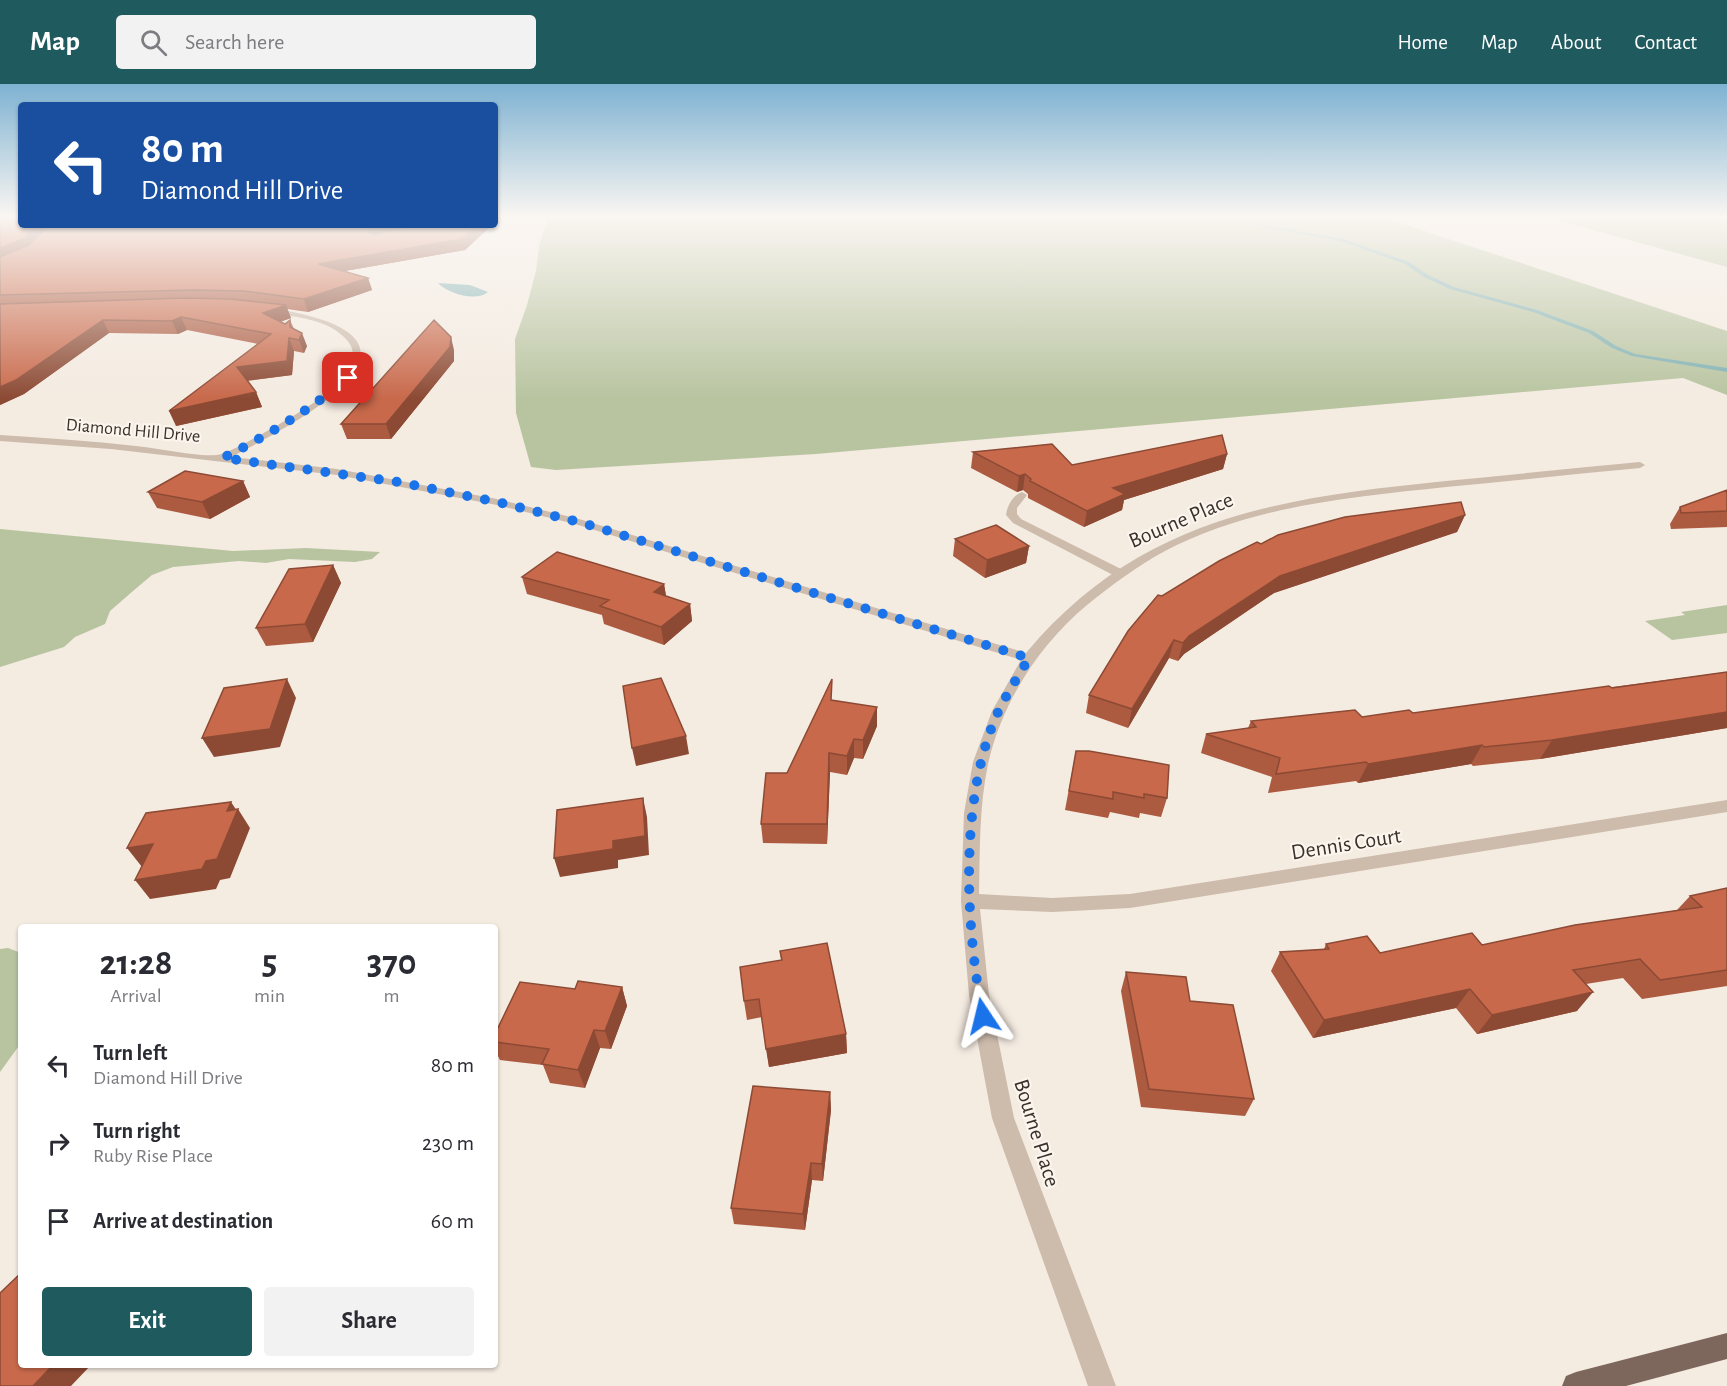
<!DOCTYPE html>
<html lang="en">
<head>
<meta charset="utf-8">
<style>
	:root { --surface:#fff; --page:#f2f2f3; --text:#2b2b33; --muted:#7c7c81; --accent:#1f5a5e }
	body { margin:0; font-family:"Alegreya Sans",sans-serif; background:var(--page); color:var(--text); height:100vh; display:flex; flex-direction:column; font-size:22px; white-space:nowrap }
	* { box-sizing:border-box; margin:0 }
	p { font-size:20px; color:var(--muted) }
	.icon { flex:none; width:33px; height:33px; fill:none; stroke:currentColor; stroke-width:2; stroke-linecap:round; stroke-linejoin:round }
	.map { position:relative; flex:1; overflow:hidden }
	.side { position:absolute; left:18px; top:840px; width:480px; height:444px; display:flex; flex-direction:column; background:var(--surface); border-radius:6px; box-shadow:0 2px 4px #0004 }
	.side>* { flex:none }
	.banner { position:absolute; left:18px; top:18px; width:480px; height:126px; border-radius:6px; box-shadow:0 2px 4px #0004; background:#1a4fa0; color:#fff; overflow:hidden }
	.pin { position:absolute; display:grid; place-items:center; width:51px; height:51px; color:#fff; margin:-26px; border-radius:12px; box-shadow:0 3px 9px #0006 }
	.me { position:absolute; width:66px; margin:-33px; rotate:350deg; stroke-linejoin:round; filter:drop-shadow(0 0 4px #0008) }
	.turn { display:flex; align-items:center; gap:21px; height:126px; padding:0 24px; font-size:27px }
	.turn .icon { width:78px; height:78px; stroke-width:2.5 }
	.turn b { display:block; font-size:42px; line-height:51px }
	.eta { display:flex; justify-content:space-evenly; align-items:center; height:102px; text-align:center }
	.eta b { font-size:36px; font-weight:600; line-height:42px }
	.cta { display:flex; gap:12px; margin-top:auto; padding:12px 24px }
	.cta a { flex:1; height:69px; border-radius:6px; background:var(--accent); color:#fff; font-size:24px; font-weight:600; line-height:69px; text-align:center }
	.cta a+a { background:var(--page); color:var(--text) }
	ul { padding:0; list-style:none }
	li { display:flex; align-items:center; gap:18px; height:78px; padding:0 24px }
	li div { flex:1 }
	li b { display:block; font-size:22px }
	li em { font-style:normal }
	header { display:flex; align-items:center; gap:36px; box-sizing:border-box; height:84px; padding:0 30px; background:var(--accent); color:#fff }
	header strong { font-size:28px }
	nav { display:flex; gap:33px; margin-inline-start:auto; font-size:21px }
	.search { width:420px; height:54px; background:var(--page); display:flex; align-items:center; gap:15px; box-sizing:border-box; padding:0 21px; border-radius:6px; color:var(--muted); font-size:22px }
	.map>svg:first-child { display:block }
	.green { fill:#b8c4a0 }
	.water { fill:#7fb0b2 }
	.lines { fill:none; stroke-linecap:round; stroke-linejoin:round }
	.stream { fill:#7fb0b2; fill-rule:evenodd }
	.lane { fill:#cdbbac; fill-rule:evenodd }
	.street { fill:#cdbbac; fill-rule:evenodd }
	.primary { fill:#7d675c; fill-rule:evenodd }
	.wall { fill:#ac5a40 }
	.shaded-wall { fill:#8c4a34 }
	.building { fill:#c8694b; stroke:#8c4a34; stroke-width:1.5 }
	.route { stroke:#1a73e8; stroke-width:10; stroke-dasharray:0 18 }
	.labels { text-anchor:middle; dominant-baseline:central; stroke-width:4.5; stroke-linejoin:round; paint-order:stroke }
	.far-street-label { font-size:18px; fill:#3b302b; stroke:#fbf5ee }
	.street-label { font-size:22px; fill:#3b302b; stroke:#fbf5ee }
</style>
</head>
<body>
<header>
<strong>Map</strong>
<div class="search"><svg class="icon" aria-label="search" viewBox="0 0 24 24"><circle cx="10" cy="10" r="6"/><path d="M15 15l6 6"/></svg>Search here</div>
<nav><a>Home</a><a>Map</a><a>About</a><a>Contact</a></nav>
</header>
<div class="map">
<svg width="1727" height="1302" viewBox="0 0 1727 1302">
	<rect width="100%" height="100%" fill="#f4ebe1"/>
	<path class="green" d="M548 133H1382L1727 247V311L1683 294 816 370 556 386 531 383 516 329 515 255 527 221 536 187 539 162Z
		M1546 133H1727V183Z
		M0 445 233 467 306 464 380 468 372 475 355 478 289 475 266 479 239 477 173 483 152 491 133 507 110 527 105 540 75 553 64 563 0 583Z
		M1727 521V549L1672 556 1645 537 1685 531 1681 528Z
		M8 864 21 869V959L0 988V865Z"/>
	<path class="water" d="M438 199 470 201 488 208C477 218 448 210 438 199Z"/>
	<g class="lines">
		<path class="stream" d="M1236 133H1241L1262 141 1343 155 1409 178 1428 191 1454 203 1537 226 1593 247 1616 262 1635 270 1727 284V288L1632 272 1612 264 1589 249 1533 228 1450 205 1424 193 1405 180 1341 157 1261 143Z"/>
		<path class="lane" d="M1022 408 1027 411 1017 424V430L1021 435 1123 486V492H1115L1013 439 1006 431C1007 422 1013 411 1022 408Z"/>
		<path class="street" d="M270 224C457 252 310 333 231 373L337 385 497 415 579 435 1026 569C1140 433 1279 414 1446 397 1510 391 1575 384 1640 378L1645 381 1640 384C1575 390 1511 397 1446 403 1351 413 1251 422 1165 467 1137 482 1112 501 1087 521 1039 561 1002 618 988 680 979 723 980 766 979 810L1052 814 1130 810 1727 716V728L1130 824 1052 828 980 825 989 911 1014 1034 1116 1302H1088L992 1034 969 911 961 817 964 729 973 678 992 627 1021 576 575 440 497 421 337 391 111 365 0 357V351C45 354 91 357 136 362 158 364 196 373 217 371 228 370 265 348 278 341 300 328 379 285 344 253 325 234 292 233 267 228Z"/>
		<path class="primary" d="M1727 1249V1275L1626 1302H1562L1566 1292 1576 1288Z"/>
	</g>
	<path class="wall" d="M0 133 21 141H492L465 166 345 187 368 194 372 206 308 228 287 225 291 234 280 238 285 240 290 236 294 245 307 262 304 269 294 267 292 291 247 297 256 308 262 323 176 342 258 260 187 246 178 250 109 249 24 310 0 321Z
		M454 266V277L391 355H347L341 340Z
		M973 368 1072 381 1227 370 1223 385 1124 416 1122 426 1084 443 1028 414V410L1023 406 1017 408 971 384Z
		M243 397 250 413 210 435 157 424 148 408Z
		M1727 406V443L1671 445 1670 440 1680 423Z
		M1465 431 1457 448 1274 509 1184 570 1178 577 1169 574 1128 644 1086 629 1089 611 1162 512 1261 460Z
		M955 455 1029 462 1026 479 985 494 953 472Z
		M333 481 341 499 313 558 266 562 256 544Z
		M522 493 664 500 666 512 690 520 692 537 664 561 604 540 602 531 527 510Z
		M1727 588V644L1540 675 1473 682 1471 680 1358 699 1356 697 1268 709 1272 693 1201 669 1206 650 1248 644 1251 637 1362 633 1413 629Z
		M832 616 877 642 863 675 854 674 847 691 830 688 827 760 763 759 761 740 787 689Z
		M1076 667 1167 714 1161 733 1140 729 1139 734 1110 728 1108 734 1065 726Z
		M1727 804V902L1642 915 1623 894 1586 900 1577 927 1477 950 1456 924 1313 954 1271 887 1280 868 1324 865 1326 860 1380 869 1482 861 1677 826 1690 812Z
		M780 867 846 950 847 969 769 983 762 933 747 936 744 917 781 876Z
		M1126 888 1190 917 1254 1015 1245 1032 1141 1023 1121 907Z
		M622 903 627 922 611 965 600 964 585 1004 550 999 543 981 500 976 495 966V950L575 905Z
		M830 1008 831 1026 823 1097 812 1096 805 1146 734 1140 731 1124Z"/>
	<path class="shaded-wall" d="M495 133H502L495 139Z
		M37 141H68L29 166 0 178V164Z
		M386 141H414L373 156 368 148 370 145Z
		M478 141H492L465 166 322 191 318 180Z
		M368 194 372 206 308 228 304 215Z
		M286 221 291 234 268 242 263 229Z
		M181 233 187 246 178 250 172 237Z
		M103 236 109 249 24 310 0 321V303Z
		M302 249 307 262 304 269 299 256Z
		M451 253 454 266V277L391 355 386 340Z
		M289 254 294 267 292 291 243 297 237 283Z
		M256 308 262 323 176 342 169 327Z
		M1227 370 1223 385 1124 416 1122 426 1084 443 1087 427 1113 404Z
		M1025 390 1023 406 1017 408 1019 392Z
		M243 397 250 413 210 435 202 418Z
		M1465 431 1457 448 1274 509 1184 570 1178 577 1183 559 1189 552 1280 492Z
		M1029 462 1026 479 985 494 987 476Z
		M333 481 341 499 313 558 305 540Z
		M664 500 667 518 654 508Z
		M690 520 692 537 664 561 661 543Z
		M1174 556 1169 574 1128 644 1132 625Z
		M287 595 296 614 280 663 214 673 202 654Z
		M877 623V642L863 675V656Z
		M1727 628V644L1540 675 1552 656Z
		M686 652 689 670 636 682 632 664Z
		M854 655V674L847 691V672Z
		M1482 661 1471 680 1358 699 1368 680Z
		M829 669 830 688 827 760V740Z
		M643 714 647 733 649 771 618 776V784L560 793 554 774 613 757Z
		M231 718 237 727 238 725 250 744 230 794 220 796 216 805 150 815 135 796 227 727Z
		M153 760 142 783 127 764Z
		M622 903 627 922 611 965 605 947Z
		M1470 905 1456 924 1313 954 1324 936Z
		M1593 908 1577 927 1477 950 1492 931Z
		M594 946 600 964 585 1004 578 986Z
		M846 950 847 969 769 983 766 965Z
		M830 1008 831 1026 823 1097 822 1080Z
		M811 1079 812 1096 805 1146 803 1130Z
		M53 1281H91L71 1302H33Z"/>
	<path class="building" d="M0 133H21V141H37L23 155 0 164Z
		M56 141H386L370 145 368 148 374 151 412 141H478L462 155 318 180 368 194 304 215 244 207 193 206 0 211V173L29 161 46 144Z
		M186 214 230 215 286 221 263 229 285 240 290 236V243L302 249 299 256 289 254 287 277 237 283 256 308 169 327 271 250 181 233 172 237 103 236 16 296 0 303V220Z
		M434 236 451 253 450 263 386 340H341Z
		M1222 351 1227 370 1113 404 1125 410 1087 427 1030 397 1031 395 1025 390 1019 392 973 368 1052 360 1072 381Z
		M185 387 243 397 202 418 148 408Z
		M1727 406V427L1681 429 1680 423Z
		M1461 418 1465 431 1280 492 1189 552 1183 559 1174 556 1132 625 1089 611 1128 547 1158 511 1162 512 1219 477 1257 458 1261 460 1278 451 1345 433Z
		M996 441 1029 462 987 476 955 455Z
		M557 468 664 500 654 508 690 520 661 543 600 522 609 516 522 493Z
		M333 481 305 540 256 544 289 485Z
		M1727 588V628L1552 656 1484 663 1482 661 1368 680 1366 678 1276 690 1280 674 1206 650 1256 643 1251 637 1355 626 1362 633 1409 626 1413 629 1609 602 1612 604Z
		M661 594 686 652 632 664 623 602Z
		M287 595 270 645 202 654 224 604Z
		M832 595 831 616 877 623 863 656 854 655 847 672 829 669 827 740H761L766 689H787Z
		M1076 667H1089L1169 681 1167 714 1144 710V714L1113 708V715L1069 707Z
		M643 714 645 752 613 757V765L554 774 557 726Z
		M231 718 227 727 238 725 217 775 206 777 202 785 135 796 153 760 127 764 146 729Z
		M1727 804V886L1660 896 1640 875 1573 886 1593 908 1492 931 1470 905 1324 936 1280 868 1329 865 1326 860 1367 852 1380 869 1472 849 1482 861 1575 841 1702 823 1690 812Z
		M827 859 846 950 766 965 759 915 744 917 740 883 782 876 780 867Z
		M1126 888 1186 893 1190 917 1233 921 1254 1015 1149 1005Z
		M578 897 622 903 605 947 594 946 578 986 542 980 549 965 495 958V950L520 898 575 905Z
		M753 1002 830 1008 822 1080 811 1079 803 1130 731 1124Z
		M21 1189V1281H53L33 1302H0V1209Z"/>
	<linearGradient id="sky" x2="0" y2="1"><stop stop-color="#7eb2d2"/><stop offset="0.42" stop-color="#faf6f2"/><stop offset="1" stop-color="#faf6f2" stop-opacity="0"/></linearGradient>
	<rect width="1727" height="315" fill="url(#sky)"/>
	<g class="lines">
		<path class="route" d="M348 294C310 326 268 351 223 374L398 398 497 418 579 438 1029 574C1019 591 1008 608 999 626 959 711 965 841 983 932"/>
	</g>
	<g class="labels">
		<g class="far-street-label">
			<text transform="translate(133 347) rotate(5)">Diamond Hill Drive</text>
		</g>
		<g class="street-label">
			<text transform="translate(1181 436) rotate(-23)">Bourne Place</text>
			<text transform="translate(1346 760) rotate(-9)">Dennis Court</text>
			<text transform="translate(1037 1049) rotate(73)">Bourne Place</text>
		</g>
	</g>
</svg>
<div class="pin" style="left:348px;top:294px;background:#d93025"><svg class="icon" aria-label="arrive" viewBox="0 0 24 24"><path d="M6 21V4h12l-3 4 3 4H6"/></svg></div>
<svg class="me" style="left:983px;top:932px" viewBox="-20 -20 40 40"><path d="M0-17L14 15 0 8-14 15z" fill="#1a73e8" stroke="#fff" stroke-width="4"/></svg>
<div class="banner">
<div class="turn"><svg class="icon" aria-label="left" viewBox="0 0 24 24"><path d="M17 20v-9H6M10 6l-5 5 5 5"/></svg><div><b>80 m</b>Diamond Hill Drive</div></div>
</div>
<section class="side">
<div class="eta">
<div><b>21:28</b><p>Arrival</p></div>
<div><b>5</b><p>min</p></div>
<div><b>370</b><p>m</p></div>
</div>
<ul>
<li><svg class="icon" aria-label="left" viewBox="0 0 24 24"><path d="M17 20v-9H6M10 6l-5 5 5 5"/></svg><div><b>Turn left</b><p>Diamond Hill Drive</p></div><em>80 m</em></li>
<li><svg class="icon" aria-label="right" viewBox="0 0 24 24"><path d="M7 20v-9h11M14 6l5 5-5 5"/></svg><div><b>Turn right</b><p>Ruby Rise Place</p></div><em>230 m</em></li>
<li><svg class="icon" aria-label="arrive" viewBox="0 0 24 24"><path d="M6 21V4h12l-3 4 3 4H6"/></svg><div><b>Arrive at destination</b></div><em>60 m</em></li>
</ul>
<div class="cta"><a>Exit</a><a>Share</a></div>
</section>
</div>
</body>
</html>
